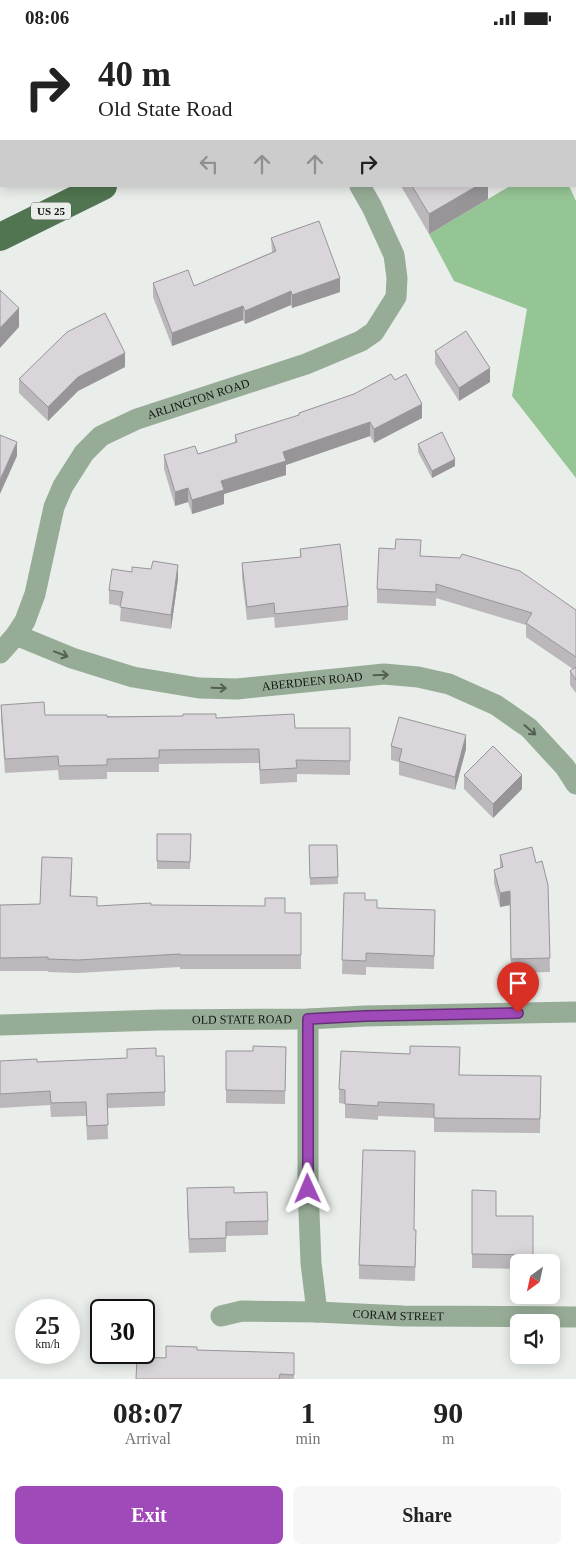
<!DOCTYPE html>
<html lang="en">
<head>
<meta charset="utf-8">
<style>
	:root { --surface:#fff; --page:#f6f6f6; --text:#222; --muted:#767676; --accent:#9f4ab8 }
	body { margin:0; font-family:"Times New Roman",serif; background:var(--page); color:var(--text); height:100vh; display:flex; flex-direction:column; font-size:19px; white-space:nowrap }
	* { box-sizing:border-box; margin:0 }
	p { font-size:16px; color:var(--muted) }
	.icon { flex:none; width:28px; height:28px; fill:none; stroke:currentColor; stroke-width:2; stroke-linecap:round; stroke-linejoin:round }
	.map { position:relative; height:1344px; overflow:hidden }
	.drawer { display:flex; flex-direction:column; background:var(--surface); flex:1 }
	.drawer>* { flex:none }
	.guide { position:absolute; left:0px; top:0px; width:576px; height:152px; box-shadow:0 2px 12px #0003; background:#fff; color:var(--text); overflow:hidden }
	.needle { width:32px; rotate:213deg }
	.tools { position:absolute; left:510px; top:1219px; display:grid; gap:10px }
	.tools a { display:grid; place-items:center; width:50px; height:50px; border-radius:8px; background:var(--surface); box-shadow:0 2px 12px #0003; font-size:25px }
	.speed { position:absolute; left:15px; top:1264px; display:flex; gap:10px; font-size:25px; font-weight:700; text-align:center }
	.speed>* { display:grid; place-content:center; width:65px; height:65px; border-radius:50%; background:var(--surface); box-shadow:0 2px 12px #0003; line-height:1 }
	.speed small { font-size:12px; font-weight:400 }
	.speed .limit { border:2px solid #111; border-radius:8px; background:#fff; color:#111 }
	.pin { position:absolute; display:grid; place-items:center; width:42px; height:42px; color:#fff; margin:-51px -21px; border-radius:50% 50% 50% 0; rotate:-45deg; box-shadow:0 0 5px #0007 }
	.pin .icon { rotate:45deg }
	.me { position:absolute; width:55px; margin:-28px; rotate:359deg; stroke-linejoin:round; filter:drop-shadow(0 0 4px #0008) }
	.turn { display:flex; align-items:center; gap:18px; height:105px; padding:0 15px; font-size:22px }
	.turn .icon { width:65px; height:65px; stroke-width:2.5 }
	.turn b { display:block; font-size:35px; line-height:42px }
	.lanes { display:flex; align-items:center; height:48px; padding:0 15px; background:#0003; justify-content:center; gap:25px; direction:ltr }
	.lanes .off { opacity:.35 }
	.eta { display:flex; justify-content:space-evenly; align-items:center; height:85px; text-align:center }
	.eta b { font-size:30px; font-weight:600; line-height:35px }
	.cta { display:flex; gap:10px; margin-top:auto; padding:10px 15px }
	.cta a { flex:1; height:58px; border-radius:8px; background:var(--accent); color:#fff; font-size:20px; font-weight:600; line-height:58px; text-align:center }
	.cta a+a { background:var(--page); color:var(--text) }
	.status { display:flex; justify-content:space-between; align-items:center; height:35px; padding:0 25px; background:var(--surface); direction:ltr }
	.status svg { height:14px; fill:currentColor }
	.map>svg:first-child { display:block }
	.forest { fill:#96c595 }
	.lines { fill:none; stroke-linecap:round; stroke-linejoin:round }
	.minor { stroke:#97ac97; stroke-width:21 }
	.primary { stroke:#507550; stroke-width:28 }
	.wall { fill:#bbb7bb }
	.shaded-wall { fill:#989599 }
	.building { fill:#d9d5da; stroke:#989599 }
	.oneway { stroke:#546054 }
	.route-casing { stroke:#673078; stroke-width:12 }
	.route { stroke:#9f4ab8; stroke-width:9 }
	.labels { text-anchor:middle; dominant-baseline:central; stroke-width:5; stroke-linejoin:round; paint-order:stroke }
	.shield { fill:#eaeeea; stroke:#535553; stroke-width:1 }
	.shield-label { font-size:11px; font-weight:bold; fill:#121312 }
	.street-label { font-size:12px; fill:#121312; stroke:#eaeeea }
</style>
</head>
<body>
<div class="status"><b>08:06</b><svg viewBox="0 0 49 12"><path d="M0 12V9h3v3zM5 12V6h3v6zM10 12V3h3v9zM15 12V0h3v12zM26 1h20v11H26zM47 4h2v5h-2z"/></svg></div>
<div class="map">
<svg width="576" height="1344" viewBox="0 0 576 1344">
	<rect width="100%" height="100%" fill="#eaeeea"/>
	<path class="forest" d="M510 151H569L576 166V443L512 361 527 274 454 246 429 199Z"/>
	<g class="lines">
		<g class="minor">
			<path id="s1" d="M16 600 72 623 133 642 199 653 237 654 384 639 418 642 449 649 496 670 529 693 565 732 576 749"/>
			<path id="s2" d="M0 618 16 600 25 586 35 559 54 472 63 451 84 418 101 401 137 384 306 329 361 306 374 297 396 262 397 243 394 220 372 172 360 151"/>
			<path d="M308 984V1153L311 1228 317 1277"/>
			<path id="s3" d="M0 990 160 985 308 984 365 981 576 977"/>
			<path id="s4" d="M221 1281 242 1276 317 1277 403 1281 576 1282"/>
		</g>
		<path class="primary" d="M423 1 426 0
			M0 202 103 151"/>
	</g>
	<path class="wall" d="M401 151H488V164L429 199Z
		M271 203 340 257 292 273 291 270 245 289 243 285 172 311 153 262V248L194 251 272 217Z
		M435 316 490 347 459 366 435 329Z
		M125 332 78 356 48 386 19 358V344Z
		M395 345 422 383 374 408 370 401 286 430V440L224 459V469L192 479 188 467 175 471 164 434V420L198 419 235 407V400L299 380V378Z
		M418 409 455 431 432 443 418 417Z
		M300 514 348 571V585L275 593 274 582 247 585 242 542V528L300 522Z
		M395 514 421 521 576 575V658L570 650V636L573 634 526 602V590L436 563V571L377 568V554Z
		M178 544 171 594 120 586 121 571 109 569V555Z
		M1 670 45 680 216 683 295 693H350V740L297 739V747L260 749 259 728 159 729V737H107V744L59 745 58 735 5 738 1 684Z
		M391 711 466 714 455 755 399 740V727L391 725Z
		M464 740 522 754 493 783 464 754Z
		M157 799H191L190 834H157Z
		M309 810H337L338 849 310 850Z
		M500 820 536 828 548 850 550 937 511 938 510 870 500 872 494 848V835L500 833Z
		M72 837 71 861 97 871 151 870 285 878H301V934H180V932L78 938 48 937V936H0V870L40 869Z
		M344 858 365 865 377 873 435 889 434 934 366 932V940L342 939Z
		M286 1012 285 1069 226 1068V1016H253Z
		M156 1021 165 1057V1071L107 1073 108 1104 87 1105 86 1081 51 1082 50 1070 0 1073V1026L37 1027 127 1023Z
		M460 1040 541 1041 540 1098 434 1097V1083L378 1081V1085L345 1083V1069L339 1068V1054Z
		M472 1155 496 1181H533V1228H519V1234L472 1233Z
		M234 1158 268 1186V1200L226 1201V1217L189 1218 187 1166Z
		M414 1195 416 1209 415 1246 359 1244V1230Z
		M197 1315 294 1318V1344H136L166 1323Z"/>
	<path class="shaded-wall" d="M575 71H576V90L575 91Z
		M477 151H488V164L429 199V179Z
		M340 243V257L292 273V260Z
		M291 256V270L245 289V276Z
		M243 271V285L172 311V298Z
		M19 273V292L0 313V293Z
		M125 318V332L78 356 48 386V372L78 342Z
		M490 333V347L459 366V353Z
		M422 369V383L374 408V394Z
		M370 387V401L286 430V440L224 459V469L192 479V465L221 446 283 417Z
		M17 407V421L0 459V445Z
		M455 424V431L432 443V436Z
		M188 453V467L175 471V457Z
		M178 530V544L171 594V580Z
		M466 700V714L455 755V742Z
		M522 740V754L493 783V769Z
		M510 856V870L500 872V858Z"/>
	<path class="building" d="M126 0H131L132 1H122Z
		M542 0H576V71H575V1H540Z
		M412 151H477L429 179Z
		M319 186 340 243 292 260 291 256 245 276 243 271 172 298 153 248 188 235 194 251 276 216 271 203Z
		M0 255 19 273 0 293Z
		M105 278 125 318 78 342 48 372 19 344 67 297Z
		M466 296 490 333 459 353 435 316Z
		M391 339 395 345 406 339 422 369 374 394 370 387 283 417 286 426 221 446 224 455 192 465 188 453 175 457 164 420 195 411 198 419 237 407 235 400 299 380V378L354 359Z
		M442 397 455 424 432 436 418 409Z
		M0 400 17 407 0 445Z
		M396 504 421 505 420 521 460 523 462 519 520 536 576 575V622L526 588 532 578 436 549V557L377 554 379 513 395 514Z
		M340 509 348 571 275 579 274 568 247 572 242 528 301 522 300 514Z
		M153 526 178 530 171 580 120 572 123 557 109 555 112 534 132 537V532L151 534Z
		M576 632V645L570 636Z
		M44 667 45 680H107V682L183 681V679H216V683L294 679 295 693H350V726L296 725 297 733 260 735 259 714 159 715V723L107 724V730L59 731 58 721 5 724 1 670Z
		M399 682 466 700 455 742 399 726 402 714 391 711Z
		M493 711 522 740 493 769 464 740Z
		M157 799H191L190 827 157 826Z
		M309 810H337L338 842 310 843Z
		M532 812 536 828 542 826 548 850 550 923 511 924 510 856 500 858 494 835 503 832 500 820Z
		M42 822 72 823 70 861 97 862V871L151 868V870L265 871V863H285V878H301V920H180V919L78 925 48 924V922L0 923V870L40 869Z
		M344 858H365V865H377V873L435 875 434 921 366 918V926L342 925Z
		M253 1011 286 1012 285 1056 226 1055V1016H253Z
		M410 1011 460 1012 459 1040 541 1041 540 1084 434 1083V1069L378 1067V1071L345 1069V1055L339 1054 341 1016 410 1019Z
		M156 1013V1021H164L165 1057 107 1059 108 1090 87 1091 86 1067 51 1068 50 1056 0 1059V1026L37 1024V1027L127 1023V1014Z
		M363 1115 415 1116 414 1195H416L415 1232 359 1230Z
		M234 1152V1158L267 1157 268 1186 226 1187V1203L189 1204 187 1153Z
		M472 1155 496 1156V1181H533V1220L472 1219Z
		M166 1311 197 1312V1315L294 1318V1340L280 1339 279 1344H136L137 1322 166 1323Z"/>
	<defs><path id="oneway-shaft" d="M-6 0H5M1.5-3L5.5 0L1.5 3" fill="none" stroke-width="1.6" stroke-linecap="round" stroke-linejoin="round" transform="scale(1.25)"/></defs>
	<g class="oneway">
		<use href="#oneway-shaft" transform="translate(61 619) rotate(21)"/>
		<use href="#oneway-shaft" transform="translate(381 640) rotate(-2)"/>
		<use href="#oneway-shaft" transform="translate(219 653) rotate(2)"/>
		<use href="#oneway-shaft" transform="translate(530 695) rotate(41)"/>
	</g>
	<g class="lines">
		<defs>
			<path id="route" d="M308 1154V984L365 981 518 978"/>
		</defs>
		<use href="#route" class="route-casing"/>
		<use href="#route" class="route"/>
	</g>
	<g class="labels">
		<rect class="shield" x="31" y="167.5" width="40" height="17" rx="4"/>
		<g class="shield-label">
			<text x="51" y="176">US 25</text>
		</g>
		<g class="street-label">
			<text stroke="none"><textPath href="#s2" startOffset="349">ARLINGTON ROAD</textPath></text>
			<text stroke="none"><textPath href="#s1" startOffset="305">ABERDEEN ROAD</textPath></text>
			<text stroke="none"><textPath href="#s3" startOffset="242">OLD STATE ROAD</textPath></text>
			<text stroke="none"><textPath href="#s4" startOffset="178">CORAM STREET</textPath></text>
		</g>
	</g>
</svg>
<div class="tools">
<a><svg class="needle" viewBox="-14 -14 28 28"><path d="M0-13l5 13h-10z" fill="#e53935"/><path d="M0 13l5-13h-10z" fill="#767676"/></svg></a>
<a><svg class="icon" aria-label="sound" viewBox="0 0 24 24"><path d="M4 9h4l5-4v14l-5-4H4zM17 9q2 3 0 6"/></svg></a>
</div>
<div class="speed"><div>25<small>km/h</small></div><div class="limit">30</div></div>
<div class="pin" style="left:518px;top:978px;background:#d93025"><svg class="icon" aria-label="arrive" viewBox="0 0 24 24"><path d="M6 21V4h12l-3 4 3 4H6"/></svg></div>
<svg class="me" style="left:308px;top:1154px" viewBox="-20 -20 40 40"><path d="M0-17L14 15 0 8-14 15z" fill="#9f4ab8" stroke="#fff" stroke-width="4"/></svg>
<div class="guide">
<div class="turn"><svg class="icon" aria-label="right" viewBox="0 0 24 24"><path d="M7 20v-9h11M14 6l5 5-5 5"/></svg><div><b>40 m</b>Old State Road</div></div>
<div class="lanes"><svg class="icon off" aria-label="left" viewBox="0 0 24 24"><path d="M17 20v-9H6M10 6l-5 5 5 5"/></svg><svg class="icon off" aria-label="ahead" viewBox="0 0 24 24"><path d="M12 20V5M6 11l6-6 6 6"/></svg><svg class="icon off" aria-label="ahead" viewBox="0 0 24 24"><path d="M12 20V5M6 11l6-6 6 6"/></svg><svg class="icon" aria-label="right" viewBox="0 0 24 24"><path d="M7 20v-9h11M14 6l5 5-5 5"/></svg></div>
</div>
</div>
<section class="drawer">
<div class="eta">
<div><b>08:07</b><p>Arrival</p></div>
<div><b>1</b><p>min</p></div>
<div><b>90</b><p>m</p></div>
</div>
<div class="cta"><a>Exit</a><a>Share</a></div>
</section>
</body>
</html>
